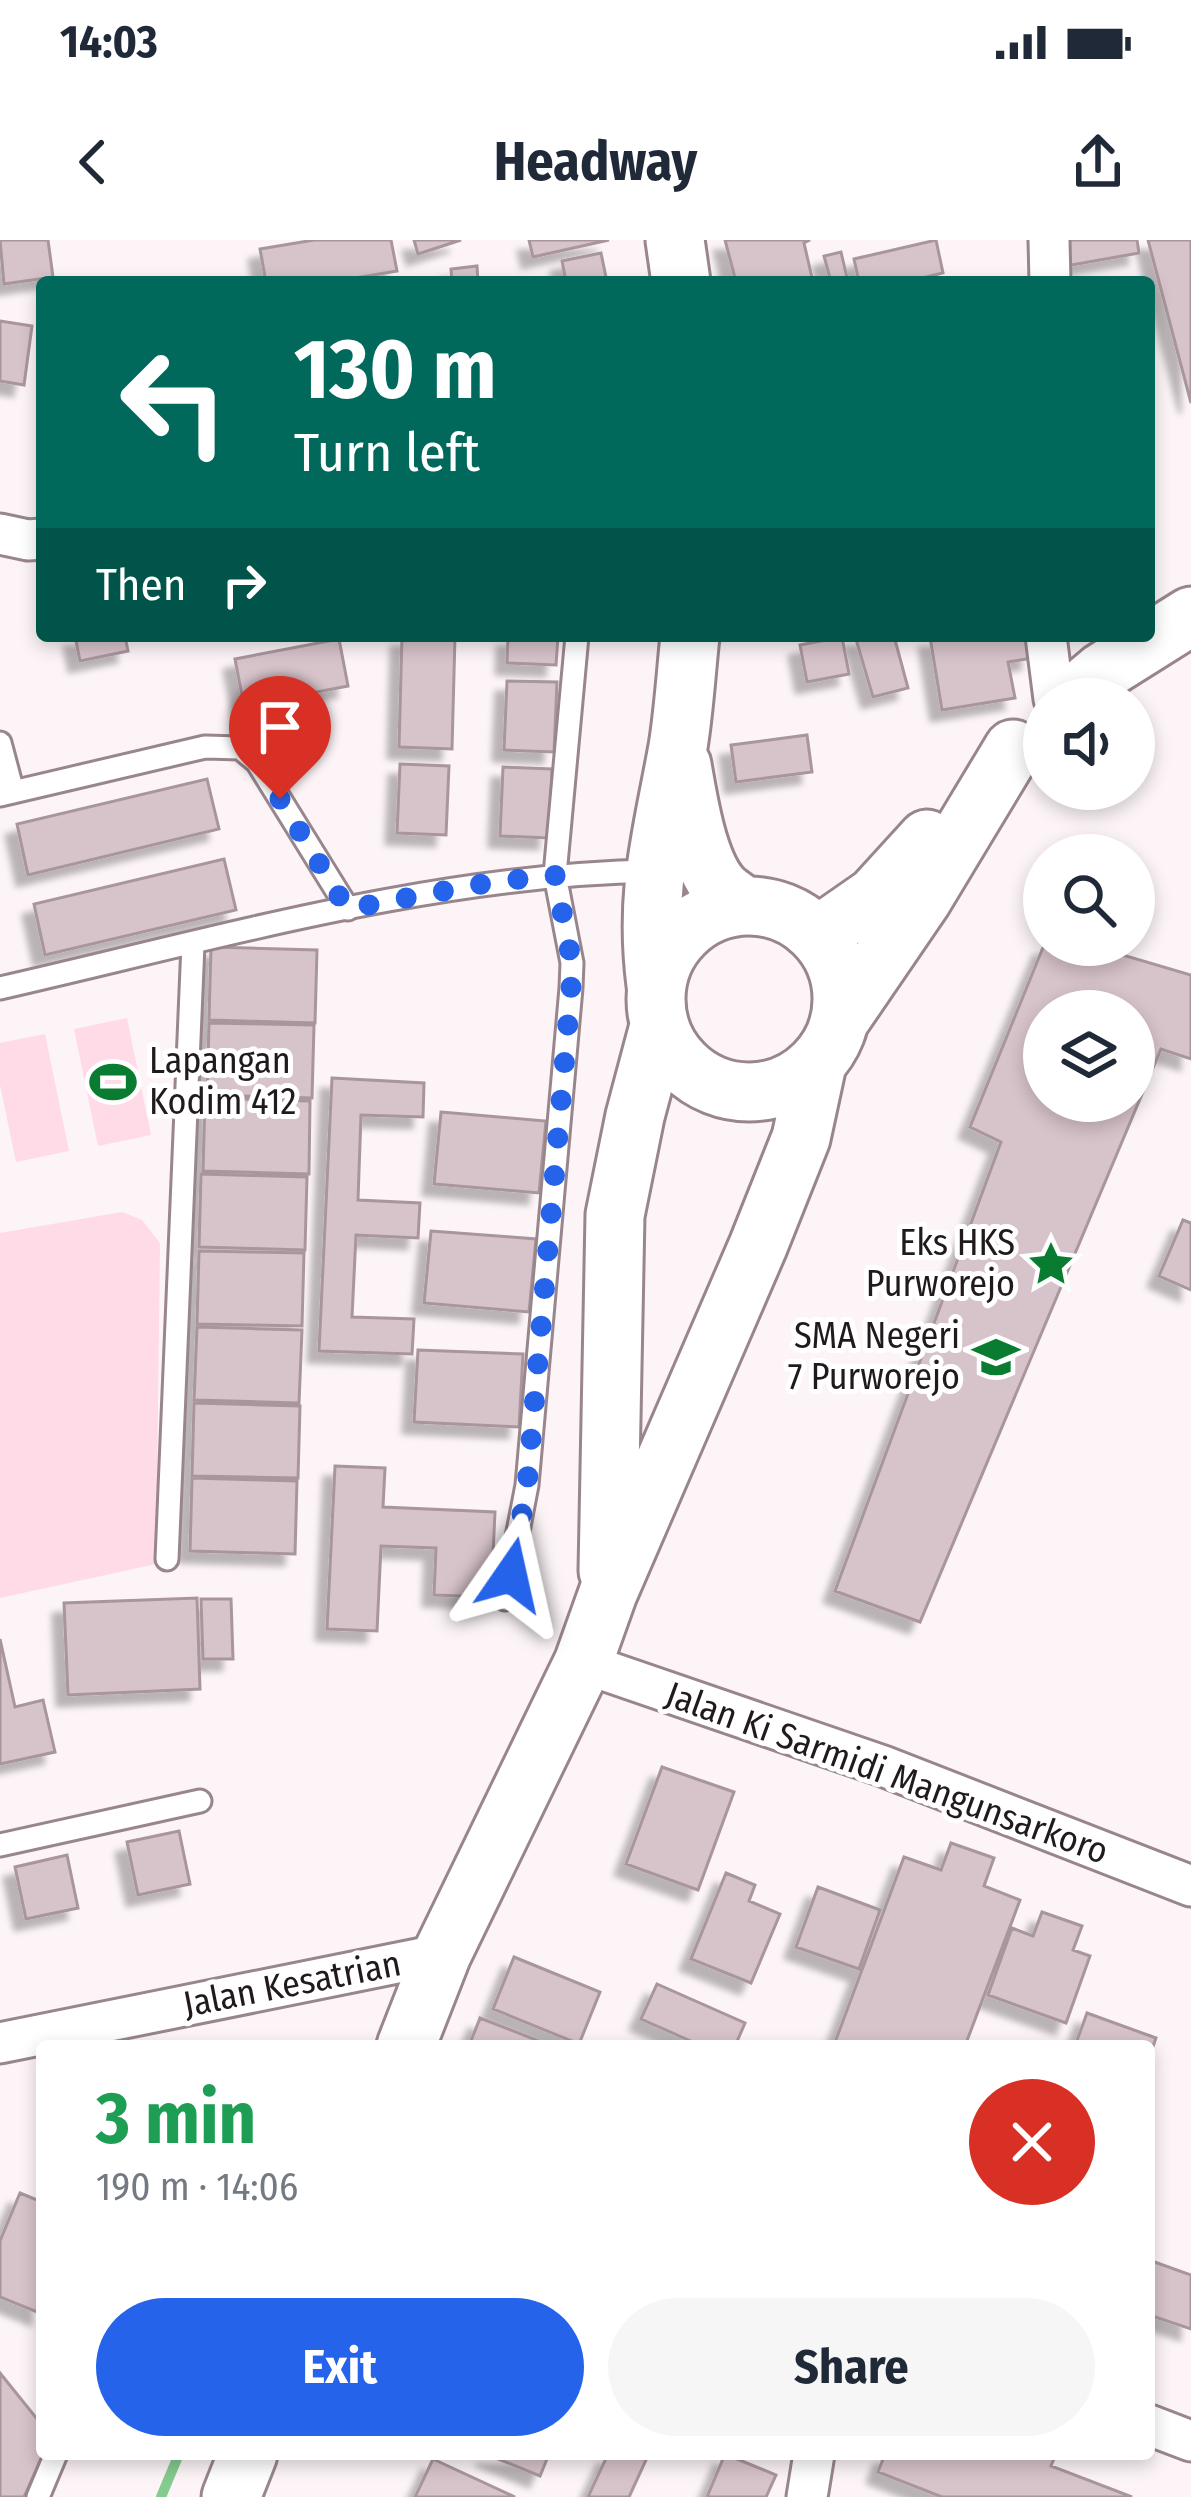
<!DOCTYPE html>
<html lang="en">
<head>
<meta charset="utf-8">
<style>
	:root { --surface:#fff; --page:#f6f6f7; --text:#1f2937; --muted:#747a83; --accent:#2563eb }
	body { margin:0; font-family:"Fira Sans Condensed",sans-serif; background:var(--page); color:var(--text); height:100vh; display:flex; flex-direction:column; font-size:45px; white-space:nowrap }
	* { box-sizing:border-box; margin:0 }
	p { font-size:39px; color:var(--muted) }
	.icon { flex:none; width:66px; height:66px; fill:none; stroke:currentColor; stroke-width:2; stroke-linecap:round; stroke-linejoin:round }
	.map { position:relative; flex:1; overflow:hidden }
	.side { position:absolute; left:36px; top:1800px; width:1119px; height:420px; display:flex; flex-direction:column; background:var(--surface); border-radius:12px; box-shadow:0 6px 18px #0003 }
	.side>* { flex:none }
	.banner { position:absolute; left:36px; top:36px; width:1119px; height:366px; border-radius:12px; box-shadow:0 6px 18px #0003; background:#00695c; color:#fff; overflow:hidden }
	.fabs { position:absolute; left:1023px; top:438px; display:grid; gap:24px }
	.fabs a { display:grid; place-items:center; width:132px; height:132px; border-radius:50%; background:var(--surface); box-shadow:0 6px 18px #0003; font-size:60px }
	.pin { position:absolute; display:grid; place-items:center; width:102px; height:102px; color:#fff; margin:-123px -51px; border-radius:50% 50% 50% 0; rotate:-45deg; box-shadow:0 0 12px #0007 }
	.pin .icon { rotate:45deg }
	.me { position:absolute; width:132px; margin:-66px; rotate:11deg; stroke-linejoin:round; filter:drop-shadow(0 0 9px #0008) }
	.turn { display:flex; align-items:center; gap:42px; height:252px; padding:0 60px; font-size:54px }
	.turn .icon { width:156px; height:156px; stroke-width:2.5 }
	.turn b { display:block; font-size:84px; line-height:102px }
	.then { display:flex; align-items:center; height:114px; padding:0 60px; background:#0003; gap:24px; font-size:45px }
	.round { display:grid; place-items:center; flex:none; width:126px; height:126px; border-radius:63px; background:var(--page) }
	.headline { display:flex; align-items:center; justify-content:space-between; height:204px; padding:0 60px }
	h1 { font-size:72px; font-weight:700; line-height:90px; color:#1e9e55 }
	.cta { display:flex; gap:24px; margin-top:auto; padding:24px 60px }
	.cta a { flex:1; height:138px; border-radius:72px; background:var(--accent); color:#fff; font-size:48px; font-weight:700; line-height:138px; text-align:center }
	.cta a+a { background:var(--page); color:var(--text) }
	.status { display:flex; justify-content:space-between; align-items:center; height:84px; padding:0 60px; background:var(--surface); direction:ltr }
	.status svg { height:33px; fill:currentColor }
	header { display:flex; justify-content:space-between; align-items:center; height:156px; padding:0 60px; background:var(--surface); font-size:54px; font-weight:700 }
	.map>svg:first-child { display:block }
	.green { fill:#fedbe7 }
	.lines { fill:none; stroke-linecap:round; stroke-linejoin:round }
	.stream { stroke:#85ca8f; stroke-width:10 }
	.building { fill:#d7c3ca; stroke:#a9969d; stroke-width:3; fill-rule:evenodd; filter:url(#shadow) }
	.lane-casing { stroke:#99868c; stroke-width:27 }
	.street-casing { stroke:#99868c; stroke-width:45 }
	.secondary-casing { stroke:#99868c; stroke-width:63 }
	.lane { stroke:#fff; stroke-width:21 }
	.street { stroke:#fff; stroke-width:39 }
	.secondary { stroke:#fff; stroke-width:57 }
	.route { stroke:#2563eb; stroke-width:21; stroke-dasharray:0 37.8 }
	.labels { text-anchor:middle; dominant-baseline:central; stroke-width:10; stroke-linejoin:round; paint-order:stroke }
	.poi-label { font-size:36px; fill:#211a1c; stroke:#fff; text-anchor:end }
	.street-label { font-size:36px; fill:#211a1c; stroke:#fff }
</style>
</head>
<body>
<div class="status"><b>14:03</b><svg viewBox="0 0 49 12"><path d="M0 12V9h3v3zM5 12V6h3v6zM10 12V3h3v9zM15 12V0h3v12zM26 1h20v11H26zM47 4h2v5h-2z"/></svg></div>
<header><svg class="icon" aria-label="back" viewBox="0 0 24 24"><path d="M15 5l-7 7 7 7"/></svg>Headway<svg class="icon" aria-label="share" viewBox="0 0 24 24"><path d="M12 15V3M7 8l5-5 5 5M5 13v7h14v-7"/></svg></header>
<div class="map">
<svg width="1191" height="2257" viewBox="0 0 1191 2257">
	<defs>
		<filter id="shadow"><feDropShadow dx="-11" dy="11" stdDeviation="3" flood-color="#0004"/></filter>
	</defs>
	<rect width="100%" height="100%" fill="#fcf4f7"/>
	<path class="green" d="M127 778 151 895 98 906 74 789Z
		M45 794 69 911 16 922 0 845V803Z
		M122 972 142 980 160 1003 156 1324 0 1358V993Z"/>
	<g class="lines">
		<path class="stream" d="M161 2257 179 2214"/>
	</g>
	<path class="building" d="M0 0H48L53 37 4 44Z
		M314 0H391L397 31 331 42H266L260 9Z
		M414 0H461L418 14Z
		M529 0H609L533 17Z
		M725 0H810L804 3 813 42H736Z
		M936 0 943 33 905 42H859L854 19Z
		M1062 0H1137L1139 13 1066 26Z
		M1148 0H1191V163Z
		M841 12 848 42H831L824 16Z
		M601 13 607 42H566L562 21Z
		M477 26 478 42H452L451 29Z
		M0 81 32 86 24 145 0 141Z
		M75 396H125L128 411 80 421Z
		M402 396H455L452 509 399 507Z
		M508 396H558L556 425 507 423Z
		M855 396H894L908 448 873 457Z
		M1028 396 1032 418 1008 422 1015 458 942 470 930 397Z
		M842 397 849 434 807 442 800 405Z
		M339 399 348 446 244 466 235 419Z
		M507 441 557 442 554 512 504 510Z
		M807 495 812 532 736 542 731 505Z
		M400 524 449 526 446 595 397 593Z
		M503 527 552 529 549 598 500 596Z
		M207 539 219 589 28 635 17 584Z
		M224 619 236 670 45 715 34 664Z
		M1044 705H1089L1191 735V819L1161 809 920 1382 835 1351 1001 902 970 887ZM1044 771H1134V861H1044Z
		M211 707 317 710 315 783 209 780Z
		M209 783 314 785 312 858 207 855Z
		M332 838 424 843 423 877 361 875 358 960 420 963 418 998 356 995 352 1077 414 1079 412 1114 319 1111Z
		M205 858 310 861 309 934 203 931Z
		M441 872 546 881 539 953 434 944Z
		M201 934 307 937 305 1010 199 1007Z
		M1183 980 1191 983V1050L1159 1036Z
		M431 991 536 999 529 1072 424 1063Z
		M199 1011 304 1013 302 1086 197 1084Z
		M197 1087 302 1090 299 1163 194 1160Z
		M418 1110 523 1114 519 1187 414 1182Z
		M194 1163 300 1166 298 1238 192 1236Z
		M335 1226 385 1228 383 1267 495 1272 491 1357 434 1355 436 1308 381 1306 377 1391 327 1389Z
		M192 1238 297 1241 295 1314 190 1311Z
		M197 1358 200 1449 68 1455 64 1363Z
		M201 1359H231L233 1419H203Z
		M0 1399 15 1467 43 1460 55 1512 0 1524Z
		M662 1527 734 1552 698 1650 626 1624Z
		M179 1591 190 1644 138 1655 127 1602Z
		M951 1603 994 1618 984 1646 1020 1660 965 1806 834 1805 904 1617 941 1630Z
		M67 1615 78 1668 26 1679 15 1627Z
		M726 1633 755 1645 749 1661 780 1674 751 1743 691 1719Z
		M818 1647 880 1670 859 1729 796 1707Z
		M1042 1672 1082 1686 1073 1710 1090 1716 1066 1783 988 1755 1012 1688 1033 1696Z
		M514 1717 600 1752 579 1804 493 1769Z
		M657 1744 745 1783 735 1806H702L641 1779Z
		M1087 1773 1156 1798 1149 1818V1806H1075Z
		M480 1778 539 1801 537 1806H469Z
		M20 1953 42 1962V2074L0 2057V2001Z
		M1149 2020 1191 2035V2089L1149 2075Z
		M0 2133 42 2185 43 2214 24 2257H0Z
		M486 2214H549L540 2236Z
		M608 2214H633L646 2220 629 2257H588Z
		M725 2214 776 2235 766 2257H707Z
		M885 2214H1056L1051 2226 1132 2257H942L878 2232Z
		M433 2219 515 2257H415Z"/>
	<g class="lines">
		<defs>
			<path id="lane" d="M0 503 13 552
				M0 555 205 507 240 508 257 522 348 669
				M0 748C215 699 432 635 653 631
				M167 1319 193 704
				M505 1359 527 1245 571 748 572 723 555 635 577 396
				M0 1605 200 1561
				M38 2257 56 2214"/>
			<path id="street" d="M1049 0 1050 42
				M0 294 28 300 42 299
				M1046 396 1054 459
				M583 1423 883 1526 1191 1646
				M0 1803 442 1714
				M1149 2185 1191 2201
				M807 2257 814 2214"/>
			<path id="secondary" d="M675 0 681 42
				M1070 459 1102 432 1191 376
				M682 525C688 559 697 620 720 647 726 654 736 660 743 665
				M656 759a93 93 0 1 1 186 0a93 93 0 1 1-186 0Z
				M819 695 875 656 927 599
				M656 745C644 652 662 596 678 507 684 470 686 433 690 396
				M842 777 922 660 1013 509
				M608 1331 615 975 635 876 659 786
				M406 1806 442 1714 583 1423 608 1353 758 1006 801 898 817 824
				M231 2257 248 2214"/>
		</defs>
		<use href="#lane" class="lane-casing"/>
		<use href="#street" class="street-casing"/>
		<use href="#secondary" class="secondary-casing"/>
		<use href="#lane" class="lane"/>
		<use href="#street" class="street"/>
		<use href="#secondary" class="secondary"/>
	</g>
	<g class="lines">
		<path class="route" d="M280 559 347 669 487 643 555 635 572 723 571 748 527 1246 511 1335"/>
	</g>
	<defs>
		<symbol id="stadium-bare" viewBox="-9 -9 18 18"><path d="M0-5a6.5 5 0 1 0 0 10a6.5 5 0 1 0 0-10ZM-3.5-1.8h7v3.6h-7Z" fill="#097c32" stroke="#fff" stroke-width="2.5" paint-order="stroke"/></symbol>
		<symbol id="sight-bare" viewBox="-9 -9 18 18"><path d="M0-6L1.8-2.2L6-1.7L2.9 1.2L3.7 5.4L0 3.3L-3.7 5.4L-2.9 1.2L-6-1.7L-1.8-2.2Z" fill="#097c32" stroke="#fff" stroke-width="2.5" paint-order="stroke"/></symbol>
		<symbol id="school-bare" viewBox="-9 -9 18 18"><path d="M0-5L7-2L0 1L-7-2ZM-4 1L0 2.5L4 1V4Q0 6-4 4Z" fill="#097c32" stroke="#fff" stroke-width="2.5" paint-order="stroke"/></symbol>
	</defs>
	<g fill-rule="evenodd">
		<use href="#stadium-bare" x="80" y="809" width="66" height="66"/>
		<use href="#sight-bare" x="1018" y="991" width="66" height="66"/>
		<use href="#school-bare" x="963" y="1084" width="66" height="66"/>
	</g>
	<g class="labels">
		<g class="poi-label">
			<text x="149" y="821" text-anchor="start">Lapangan<tspan x="149" dy="41">Kodim 412</tspan></text>
			<text x="1015" y="1003">Eks HKS<tspan x="1015" dy="41">Purworejo</tspan></text>
			<text x="960" y="1096">SMA Negeri<tspan x="960" dy="41">7 Purworejo</tspan></text>
		</g>
		<g class="street-label">
			<text transform="translate(887 1533) rotate(20)">Jalan Ki Sarmidi Mangunsarkoro</text>
			<text transform="translate(292 1744) rotate(-11)">Jalan Kesatrian</text>
		</g>
	</g>
</svg>
<div class="fabs">
<a><svg class="icon" aria-label="sound" viewBox="0 0 24 24"><path d="M4 9h4l5-4v14l-5-4H4zM17 9q2 3 0 6"/></svg></a>
<a><svg class="icon" aria-label="search" viewBox="0 0 24 24"><circle cx="10" cy="10" r="6"/><path d="M15 15l6 6"/></svg></a>
<a><svg class="icon" aria-label="layers" viewBox="0 0 24 24"><path d="M12 4l9 5-9 5-9-5zM3 14l9 5 9-5"/></svg></a>
</div>
<div class="pin" style="left:280px;top:559px;background:#d93025"><svg class="icon" aria-label="arrive" viewBox="0 0 24 24"><path d="M6 21V4h12l-3 4 3 4H6"/></svg></div>
<svg class="me" style="left:511px;top:1335px" viewBox="-20 -20 40 40"><path d="M0-17L14 15 0 8-14 15z" fill="#2563eb" stroke="#fff" stroke-width="4"/></svg>
<div class="banner">
<div class="turn"><svg class="icon" aria-label="left" viewBox="0 0 24 24"><path d="M17 20v-9H6M10 6l-5 5 5 5"/></svg><div><b>130 m</b>Turn left</div></div>
<div class="then">Then<svg class="icon" aria-label="right" viewBox="0 0 24 24"><path d="M7 20v-9h11M14 6l5 5-5 5"/></svg></div>
</div>
<section class="side">
<div class="headline"><div><h1>3 min</h1><p>190 m · 14:06</p></div><a class="round" style="background:#d93025;color:#fff"><svg class="icon" aria-label="close" viewBox="0 0 24 24"><path d="M6 6l12 12M18 6L6 18"/></svg></a></div>
<div class="cta"><a>Exit</a><a>Share</a></div>
</section>
</div>
</body>
</html>
